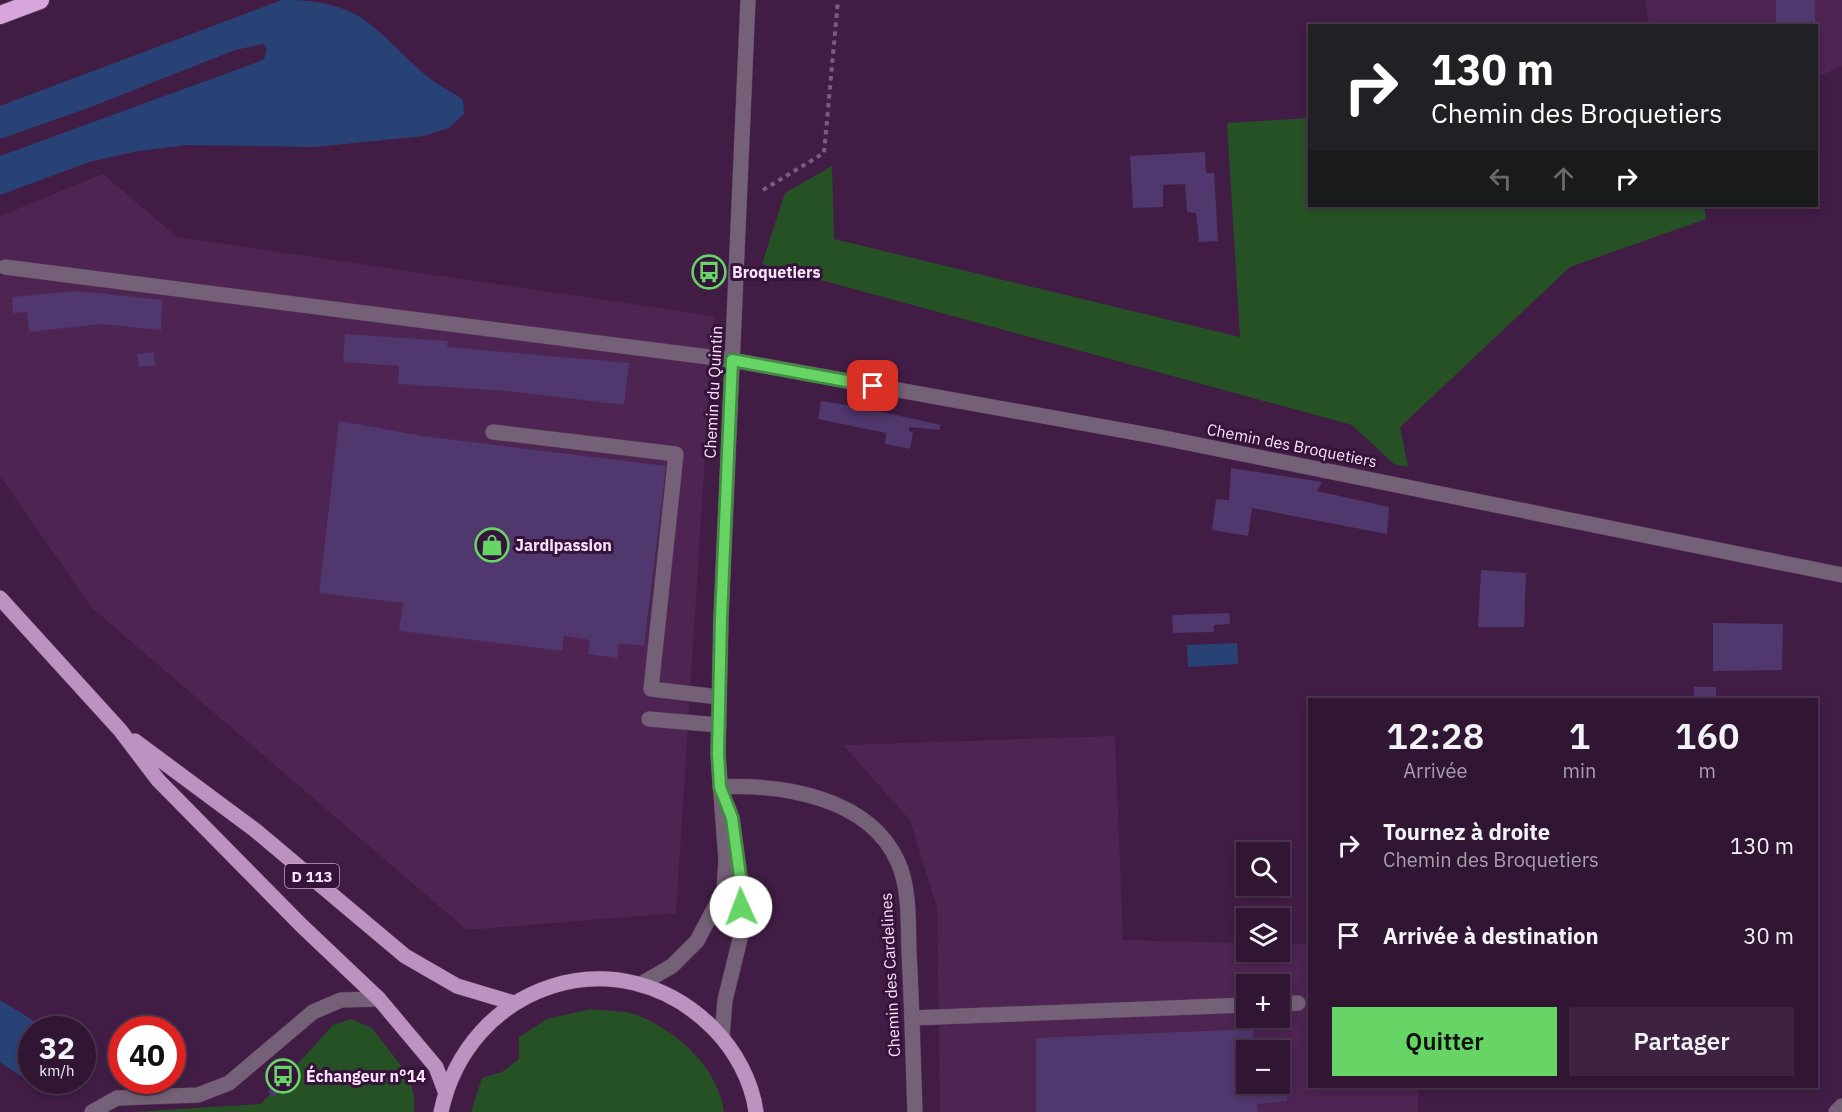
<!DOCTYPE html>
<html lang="fr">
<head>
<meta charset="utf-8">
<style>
	:root { --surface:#311634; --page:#3d2340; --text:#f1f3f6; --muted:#a89fac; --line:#4c354f; --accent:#67d466 }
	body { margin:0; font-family:"IBM Plex Sans",sans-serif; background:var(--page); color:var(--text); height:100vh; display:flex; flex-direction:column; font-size:22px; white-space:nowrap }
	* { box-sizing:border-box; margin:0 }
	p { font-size:20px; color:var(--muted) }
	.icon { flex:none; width:33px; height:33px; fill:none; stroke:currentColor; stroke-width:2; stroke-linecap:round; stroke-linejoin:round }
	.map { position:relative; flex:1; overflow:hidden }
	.details { position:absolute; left:1308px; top:698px; width:510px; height:390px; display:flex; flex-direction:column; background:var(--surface); border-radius:0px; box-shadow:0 3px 9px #0003,0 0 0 2px var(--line) }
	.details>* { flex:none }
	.hud { position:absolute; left:1308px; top:24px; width:510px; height:183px; border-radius:0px; box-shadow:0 3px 9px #0003,0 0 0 2px var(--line); background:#202124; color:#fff; overflow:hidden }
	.controls { position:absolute; left:1236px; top:842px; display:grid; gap:12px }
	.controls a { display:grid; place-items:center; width:54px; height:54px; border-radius:0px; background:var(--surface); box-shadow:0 3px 9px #0003,0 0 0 2px var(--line); font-size:30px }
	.speed { position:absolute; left:18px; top:1016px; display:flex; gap:12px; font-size:30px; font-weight:700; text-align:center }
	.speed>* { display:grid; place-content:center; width:78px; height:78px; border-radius:50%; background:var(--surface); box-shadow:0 3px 9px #0003,0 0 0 2px var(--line); line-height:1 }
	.speed small { font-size:15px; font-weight:400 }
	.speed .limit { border:9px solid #d22; background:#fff; color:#111 }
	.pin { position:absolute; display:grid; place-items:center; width:51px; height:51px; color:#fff; margin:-26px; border-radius:12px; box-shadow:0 3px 9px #0006 }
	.me { position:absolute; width:66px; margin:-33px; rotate:358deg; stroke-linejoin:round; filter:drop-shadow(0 0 4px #0008) }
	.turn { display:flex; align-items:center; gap:21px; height:126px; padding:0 24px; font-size:27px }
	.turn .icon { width:78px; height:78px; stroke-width:2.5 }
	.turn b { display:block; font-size:42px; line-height:51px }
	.lanes { display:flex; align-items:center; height:57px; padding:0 24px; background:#0003; justify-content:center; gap:30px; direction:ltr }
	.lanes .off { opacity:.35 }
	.eta { display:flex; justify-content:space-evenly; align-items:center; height:102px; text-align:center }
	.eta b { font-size:36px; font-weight:600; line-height:42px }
	.button { display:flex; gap:12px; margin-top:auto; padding:12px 24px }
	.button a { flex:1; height:69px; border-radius:0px; background:var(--accent); color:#111; font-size:24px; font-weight:600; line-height:69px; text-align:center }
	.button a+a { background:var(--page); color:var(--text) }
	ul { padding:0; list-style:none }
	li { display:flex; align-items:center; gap:18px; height:90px; padding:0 24px }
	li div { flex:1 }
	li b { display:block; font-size:22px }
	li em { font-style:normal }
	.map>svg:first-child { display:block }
	.built { fill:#4d2452; fill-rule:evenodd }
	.green { fill:#265125 }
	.water { fill:#294276 }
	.building { fill:#50376e }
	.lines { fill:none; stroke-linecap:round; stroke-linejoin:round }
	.service-casing { stroke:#5b395e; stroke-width:16 }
	.minor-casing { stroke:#5b395e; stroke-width:16 }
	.tertiary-casing { stroke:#5b395e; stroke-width:16 }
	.primary-casing { stroke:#5b395e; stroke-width:16 }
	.motorway-casing { stroke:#5b395e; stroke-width:20 }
	.path { stroke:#7b5c7f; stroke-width:4; stroke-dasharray:4.5 4.5; stroke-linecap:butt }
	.service { stroke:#756177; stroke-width:15 }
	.minor { stroke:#756177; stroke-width:15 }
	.tertiary { stroke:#756177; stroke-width:15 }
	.primary { stroke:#bc92c0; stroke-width:15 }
	.motorway { stroke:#d8a6dd; stroke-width:18 }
	.route-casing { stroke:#438a42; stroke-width:15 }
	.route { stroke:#67d466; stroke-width:10 }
	.labels { text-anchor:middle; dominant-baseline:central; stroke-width:6; stroke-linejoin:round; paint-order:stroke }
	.shield { fill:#36133a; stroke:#bea4c0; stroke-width:1.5 }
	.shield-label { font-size:15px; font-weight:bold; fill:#f8e2fa }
	.poi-label { font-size:16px; font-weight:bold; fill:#f8e2fa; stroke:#36133a; text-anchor:start }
	.street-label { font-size:16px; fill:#f8e2fa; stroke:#36133a }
</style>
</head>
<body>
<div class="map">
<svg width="1842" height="1112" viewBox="0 0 1842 1112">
	<rect width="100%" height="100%" fill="#411d45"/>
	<path class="built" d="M1645 0H1842V66L1817 77 1816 26 1649 25Z
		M103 174 177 237 714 316 676 913 467 930 92 608 0 476V216Z
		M1115 736 1123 940 1246 943V951H1280V944H1309L1310 1086H1418V1112H940L937 908 910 820 843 745ZM1246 984H1280V1017H1246ZM1246 1050H1280V1083H1246Z"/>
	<path class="green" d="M1309 118 1310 206H1704L1706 219 1570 267 1400 427 1408 467 1394 464 1352 425 762 264 785 193 832 166 834 239 1240 337 1227 123Z
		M591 1009C606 1011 624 1010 637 1015 677 1031 718 1067 724 1112H471L482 1078 502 1072 519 1059V1037L547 1019Z
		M351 1019 372 1028 409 1076 414 1097V1112H133L261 1104 333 1025Z"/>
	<path class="water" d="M282 0C365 0 372 29 428 77 439 86 452 91 463 100L464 114 449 128 424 136 314 147 187 145 138 151 89 162 0 195V156L255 63 264 59 267 50 263 44 235 50 91 107 0 139V106Z
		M1237 643 1238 664 1188 667 1187 645Z
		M0 1000 47 1029H32V1080H59C39 1094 17 1073 0 1062Z"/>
	<path class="building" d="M1776 0H1815V26H1776Z
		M1205 152 1206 173H1214L1218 241 1199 242 1196 213 1187 212 1185 184 1163 185V207L1133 208 1130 156Z
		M78 291 162 300 161 330 102 324 29 332 27 312 13 313 12 297Z
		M345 334 448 341 447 347 629 363 624 405 508 391 398 384 399 366 343 362Z
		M154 352 155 365 139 367 137 354Z
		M821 401 864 408 941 425 939 430 909 427V431L913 433 910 449 885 444 886 433 818 419Z
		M339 421 423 436 666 466 644 646 619 643 617 658 588 654 590 640 564 636 562 651 399 631 403 603 319 593Z
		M1231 468 1322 482 1317 491 1389 507 1387 534 1252 508 1248 536 1212 530 1216 499 1229 500Z
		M1481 570 1526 573 1524 627H1478Z
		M1229 613 1230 624 1214 625V632L1173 633 1172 615Z
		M1713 623 1783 624 1782 670 1713 671Z
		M1694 687H1716V699H1694Z
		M1253 1029 1254 1050H1246V1083H1280V1066L1286 1065 1287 1101 1257 1104 1258 1112H1036V1038Z
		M279 1081 285 1086 274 1097 268 1092Z"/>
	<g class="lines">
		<defs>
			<path id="service" d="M5 267 732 360
				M493 432 676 454 651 689 719 697
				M649 719 719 725
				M1280 1004 1298 1003
				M912 1018 1246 1005
				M92 1112 117 1098 198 1095 229 1083 313 1012 341 1000 379 999"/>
			<path id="minor" d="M732 360 1154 436 1842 575
				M720 787C782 784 869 797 898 862 910 889 908 924 909 952 912 1006 913 1059 915 1112
				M1836 1112 1842 1106"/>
			<path id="tertiary" d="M641 984 672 966 697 941 724 890 726 860 718 754 721 618 748 0
				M722 1037 725 1000 740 939 742 891 732 818 728 807"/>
			<path id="primary" d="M0 598 120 730 158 780 302 926 379 999 436 1067 445 1091
				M135 741 255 830 405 956 457 986 514 1003
				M441 1112C468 984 618 933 713 1028 735 1050 752 1081 756 1112"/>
			<path id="motorway" d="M0 15 40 0"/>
		</defs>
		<use href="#service" class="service-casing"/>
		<use href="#minor" class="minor-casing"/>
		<use href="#tertiary" class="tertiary-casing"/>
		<use href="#primary" class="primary-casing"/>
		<use href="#motorway" class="motorway-casing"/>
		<path class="path" d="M763 190 824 153 838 0"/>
		<use href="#service" class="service"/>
		<use href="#minor" class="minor"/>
		<use href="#tertiary" class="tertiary"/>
		<use href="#primary" class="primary"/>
		<use href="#motorway" class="motorway"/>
	</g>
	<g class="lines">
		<defs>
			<path id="route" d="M741 907 742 891 732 818 720 787 718 754 721 618 732 360 873 386"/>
		</defs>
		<use href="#route" class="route-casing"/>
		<use href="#route" class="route"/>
	</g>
	<defs>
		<symbol id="bus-ring" viewBox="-11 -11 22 22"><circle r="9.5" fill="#36133a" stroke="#67d466" stroke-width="1.5"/><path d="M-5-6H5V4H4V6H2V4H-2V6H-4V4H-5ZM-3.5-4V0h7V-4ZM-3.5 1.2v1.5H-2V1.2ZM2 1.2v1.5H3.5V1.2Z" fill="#67d466"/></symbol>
		<symbol id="shop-ring" viewBox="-11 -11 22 22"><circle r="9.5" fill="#36133a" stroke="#67d466" stroke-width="1.5"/><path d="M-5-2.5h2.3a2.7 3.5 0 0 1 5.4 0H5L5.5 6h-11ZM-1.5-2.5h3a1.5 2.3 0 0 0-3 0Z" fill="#67d466"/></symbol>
	</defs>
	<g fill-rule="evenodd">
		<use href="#bus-ring" x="690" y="253" width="38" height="38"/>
		<use href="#shop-ring" x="473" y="526" width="38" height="38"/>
		<use href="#bus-ring" x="264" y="1057" width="38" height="38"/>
	</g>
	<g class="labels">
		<rect class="shield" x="285" y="864" width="54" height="24" rx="4.5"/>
		<g class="shield-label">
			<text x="312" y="876">D 113</text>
		</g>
		<g class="poi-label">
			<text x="732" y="272">Broquetiers</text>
			<text x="515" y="545">Jardipassion</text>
			<text x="306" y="1076">Échangeur n°14</text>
		</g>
		<g class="street-label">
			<text transform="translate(713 392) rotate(-87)">Chemin du Quintin</text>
			<text transform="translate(1292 445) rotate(11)">Chemin des Broquetiers</text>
			<text transform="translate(890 975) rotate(-93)">Chemin des Cardelines</text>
		</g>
	</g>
</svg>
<div class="controls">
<a><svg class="icon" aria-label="search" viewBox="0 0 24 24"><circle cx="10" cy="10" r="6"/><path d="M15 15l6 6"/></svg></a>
<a><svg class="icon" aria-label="layers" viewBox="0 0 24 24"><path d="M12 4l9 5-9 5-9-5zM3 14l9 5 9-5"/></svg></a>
<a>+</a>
<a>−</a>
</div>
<div class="speed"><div>32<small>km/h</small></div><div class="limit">40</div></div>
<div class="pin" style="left:873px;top:386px;background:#d93025"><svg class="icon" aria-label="arrive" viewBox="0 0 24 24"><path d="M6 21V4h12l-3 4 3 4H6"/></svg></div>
<svg class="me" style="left:741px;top:907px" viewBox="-20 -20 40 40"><circle r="19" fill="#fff"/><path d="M0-13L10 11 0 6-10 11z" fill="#67d466"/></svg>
<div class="hud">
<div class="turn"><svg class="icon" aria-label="right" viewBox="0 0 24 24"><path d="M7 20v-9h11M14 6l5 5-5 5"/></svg><div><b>130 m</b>Chemin des Broquetiers</div></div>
<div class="lanes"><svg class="icon off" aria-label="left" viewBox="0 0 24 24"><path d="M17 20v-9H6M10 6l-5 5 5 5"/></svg><svg class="icon off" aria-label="ahead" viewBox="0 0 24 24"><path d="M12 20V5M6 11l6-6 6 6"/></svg><svg class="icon" aria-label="right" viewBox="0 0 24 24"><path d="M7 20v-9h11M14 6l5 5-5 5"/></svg></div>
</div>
<section class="details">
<div class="eta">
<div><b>12:28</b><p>Arrivée</p></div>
<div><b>1</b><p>min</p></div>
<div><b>160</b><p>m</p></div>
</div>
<ul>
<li><svg class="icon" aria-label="right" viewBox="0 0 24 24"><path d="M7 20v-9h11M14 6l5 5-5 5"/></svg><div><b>Tournez à droite</b><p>Chemin des Broquetiers</p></div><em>130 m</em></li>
<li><svg class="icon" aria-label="arrive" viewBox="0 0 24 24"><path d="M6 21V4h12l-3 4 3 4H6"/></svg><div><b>Arrivée à destination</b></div><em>30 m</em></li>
</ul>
<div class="button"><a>Quitter</a><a>Partager</a></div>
</section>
</div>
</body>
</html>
